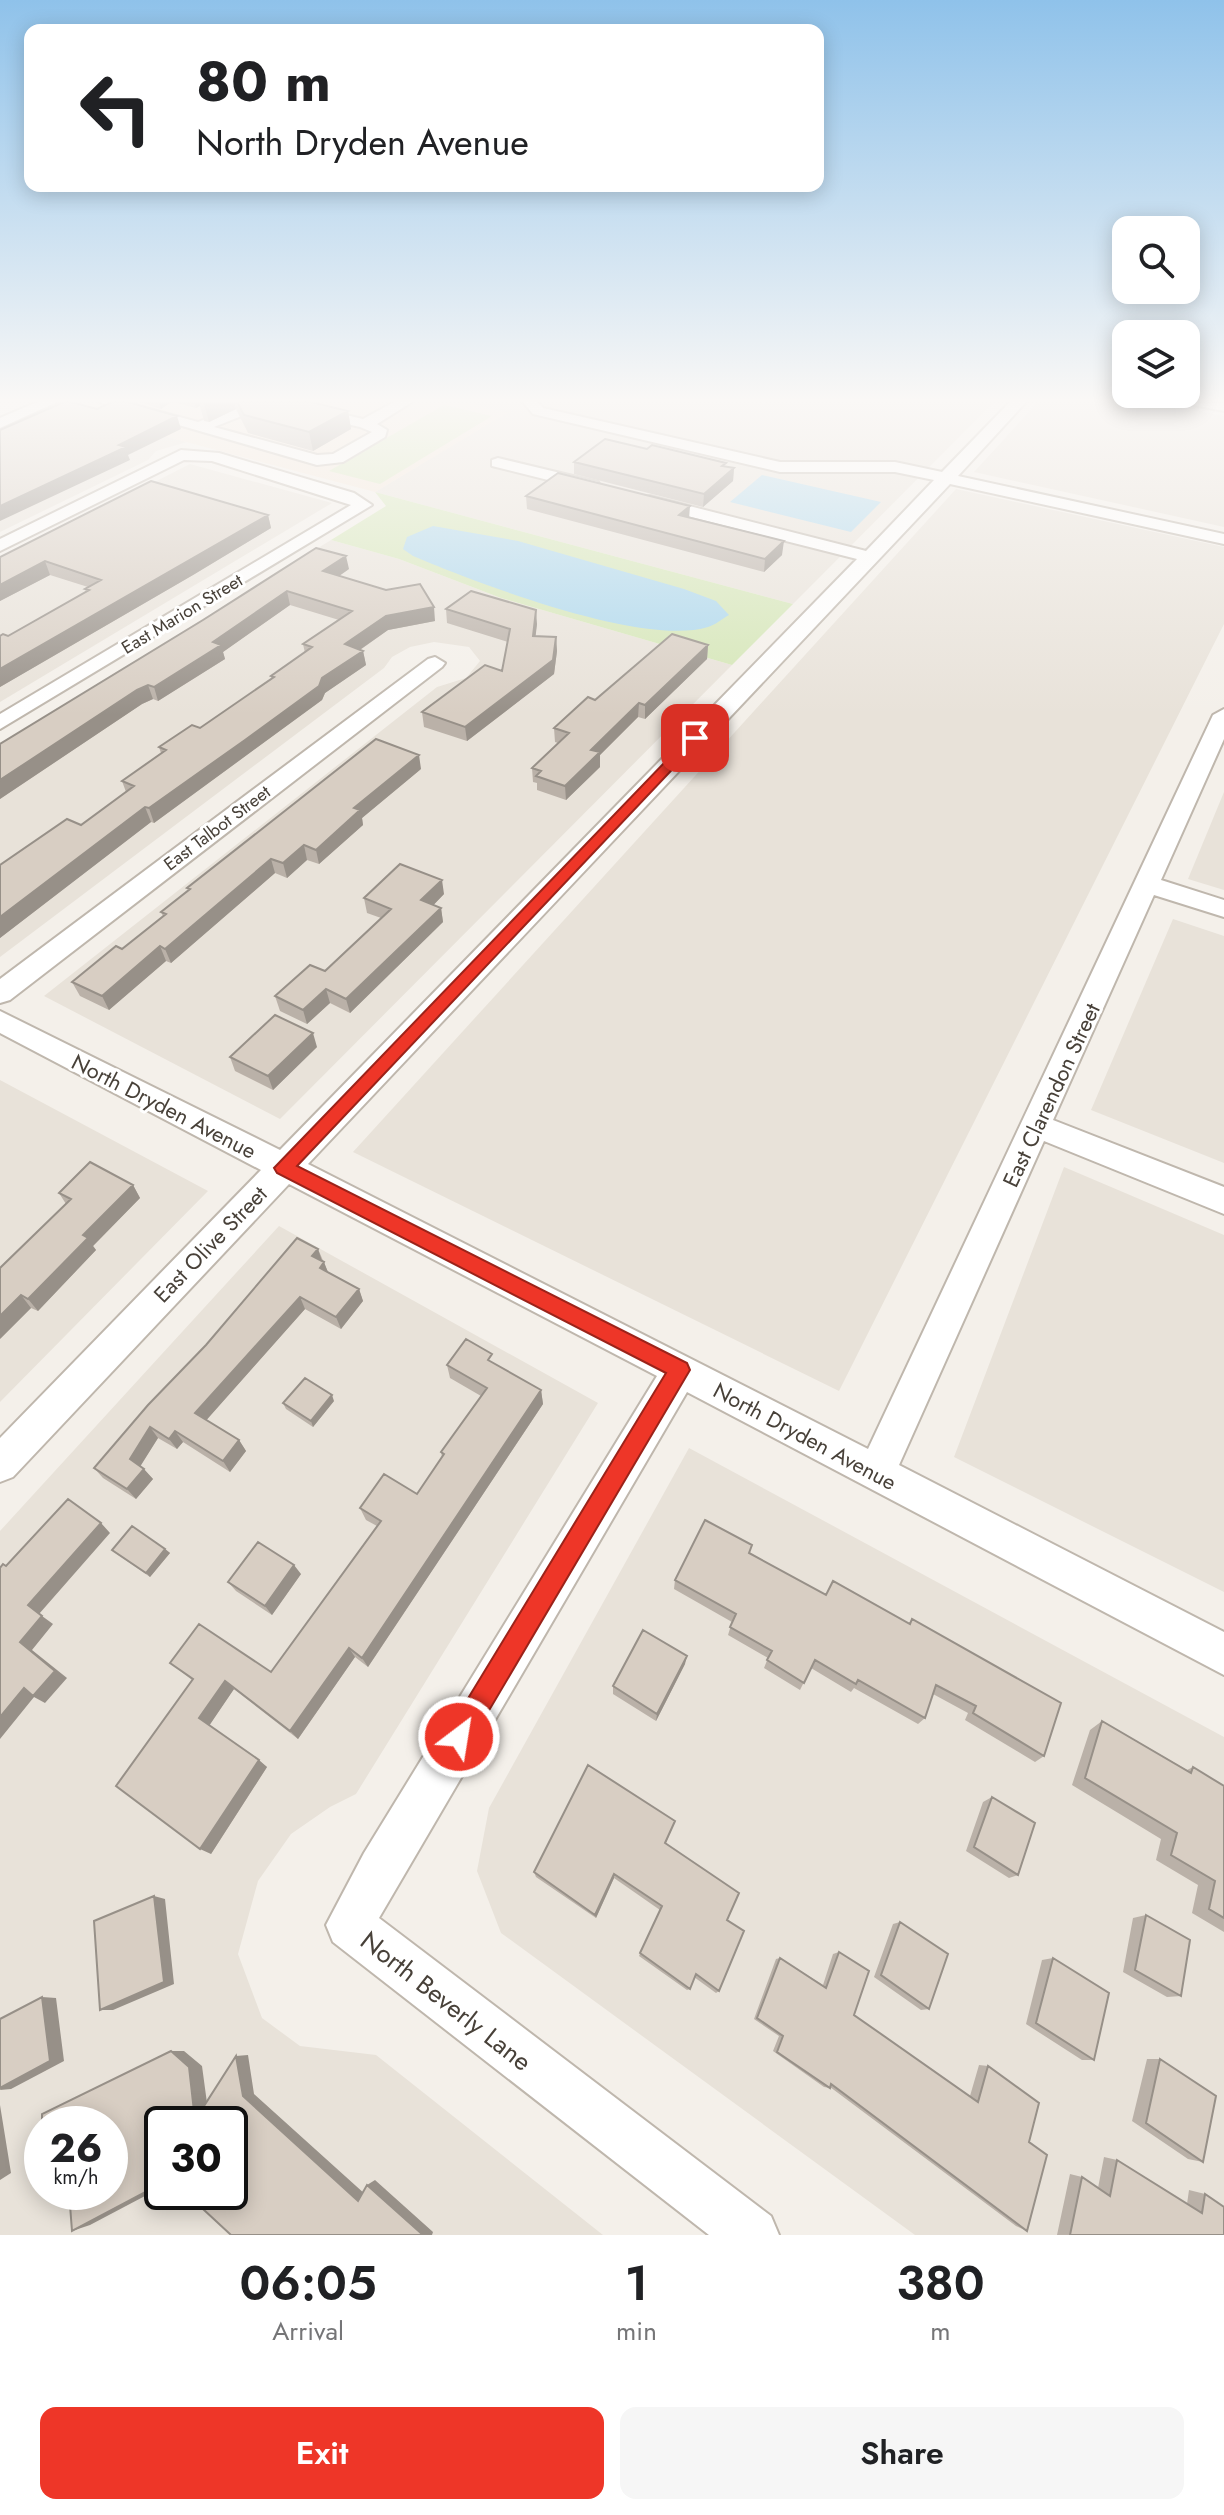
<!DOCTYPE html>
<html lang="en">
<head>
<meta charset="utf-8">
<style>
	:root { --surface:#fff; --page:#f6f6f6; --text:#202124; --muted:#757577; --accent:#ee3628 }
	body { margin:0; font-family:Jost,sans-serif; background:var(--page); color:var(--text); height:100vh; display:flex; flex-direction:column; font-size:30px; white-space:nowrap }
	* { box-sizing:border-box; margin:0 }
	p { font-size:26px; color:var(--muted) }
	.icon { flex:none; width:44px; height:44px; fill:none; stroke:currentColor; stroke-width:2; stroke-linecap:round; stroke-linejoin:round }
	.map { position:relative; height:2235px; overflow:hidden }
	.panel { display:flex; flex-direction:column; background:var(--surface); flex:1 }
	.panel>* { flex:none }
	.banner { position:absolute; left:24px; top:24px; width:800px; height:168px; border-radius:16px; box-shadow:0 4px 20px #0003; background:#fff; color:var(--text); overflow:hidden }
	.buttons { position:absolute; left:1112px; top:216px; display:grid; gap:16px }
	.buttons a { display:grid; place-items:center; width:88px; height:88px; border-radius:16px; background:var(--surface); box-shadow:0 4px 20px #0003; font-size:40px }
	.speed { position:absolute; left:24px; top:2106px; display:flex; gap:16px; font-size:40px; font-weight:700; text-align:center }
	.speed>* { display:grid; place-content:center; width:104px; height:104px; border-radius:50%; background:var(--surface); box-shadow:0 4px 20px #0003; line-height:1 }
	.speed small { font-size:20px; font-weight:400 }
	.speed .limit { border:4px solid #111; border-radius:12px; background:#fff; color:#111 }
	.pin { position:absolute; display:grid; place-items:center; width:68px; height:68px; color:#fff; margin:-34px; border-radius:16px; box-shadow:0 4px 12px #0006 }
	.me { position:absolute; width:88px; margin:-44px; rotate:31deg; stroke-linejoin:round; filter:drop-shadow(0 0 6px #0008) }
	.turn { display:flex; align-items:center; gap:28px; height:168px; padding:0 40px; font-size:36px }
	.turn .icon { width:104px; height:104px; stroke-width:2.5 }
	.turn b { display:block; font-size:56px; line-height:68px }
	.eta { display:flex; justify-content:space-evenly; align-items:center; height:136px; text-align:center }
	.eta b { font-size:48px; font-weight:600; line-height:56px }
	.action { display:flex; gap:16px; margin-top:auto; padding:16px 40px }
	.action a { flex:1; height:92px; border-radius:16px; background:var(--accent); color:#fff; font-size:32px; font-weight:600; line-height:92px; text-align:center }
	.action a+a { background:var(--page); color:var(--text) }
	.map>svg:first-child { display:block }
	.residential { fill:#e8e2d9; fill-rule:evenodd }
	.commercial { fill:#f4e6d7 }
	.green { fill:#d4e6b6 }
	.water { fill:#abd7ed }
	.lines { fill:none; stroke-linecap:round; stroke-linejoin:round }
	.minor-casing { stroke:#bfb7ad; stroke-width:4 }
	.minor { fill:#fff; fill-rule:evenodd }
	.wall { fill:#bab1a8 }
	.shaded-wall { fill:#979088 }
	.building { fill:#d8cec3; stroke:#979088; stroke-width:2 }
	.route { fill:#ee3628; stroke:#9b231a; stroke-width:2 }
	.labels { text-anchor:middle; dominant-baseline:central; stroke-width:6; stroke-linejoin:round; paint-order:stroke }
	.far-street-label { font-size:18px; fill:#484139; stroke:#fff }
	.street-label { font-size:22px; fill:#484139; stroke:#fff }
	.near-street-label { font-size:26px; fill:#484139; stroke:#fff }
</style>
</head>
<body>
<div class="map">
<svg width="1224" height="2235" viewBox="0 0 1224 2235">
	<rect width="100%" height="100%" fill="#f4f0ea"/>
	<path class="residential" d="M466 402H994L793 604 375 492 506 413Z
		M1038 402H1150L1224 416V527L974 472Z
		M62 409 187 442 156 451 148 460 0 532V435Z
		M190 464 332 503 0 702V561Z
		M956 489 1224 547V624L839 1391 353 1152Z
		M331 540 399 559 501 598 732 665 280 1119 44 996 437 687 466 678 480 661 469 647 434 642 410 647 392 657 384 668 0 957V744Z
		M1224 792V890L1188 879Z
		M1173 919 1224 936V1163L1091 1110Z
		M0 1080 208 1191 0 1402Z
		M1064 1167 1224 1235V1592L954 1457Z
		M279 1226 598 1403 356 1794 330 1807 291 1834 258 1881 238 1954 262 2018 300 2046 376 2055 603 2235H0V1531ZM42 2124H110V2192H42ZM162 2124H230V2192H162Z
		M689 1448 1224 1737V2235H915L501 1933 477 1871 489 1808Z"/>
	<path class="commercial" d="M85 402H466L507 413 375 492 62 409Z"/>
	<path class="green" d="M444 405 492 416 380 484 329 471Z
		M375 492 793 604 732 665 501 598 399 559 331 540 386 506Z"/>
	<path class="water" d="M762 475 881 502 851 532 730 502Z
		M433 526 518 541 684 589 716 601 729 615C722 619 715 625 708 627 643 647 477 583 413 556L403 549 407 537Z"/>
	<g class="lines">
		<defs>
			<path id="minor" d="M37 402H57L0 428V418Z
				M99 402H124L198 422 249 402H290L363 419 394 402H412L377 424 387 430 385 437 343 462 317 465ZM267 406 360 427 372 432 333 454 317 455 214 427Z
				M523 402H538L543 408 780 462H895L942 472 1010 402H1026L958 476 1224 534V544L950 484 308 1164 868 1449 1213 715 1224 709V739L1161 880 1224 900V917L1154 895 1053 1120 1224 1187V1214L1044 1141 899 1465 1224 1632V1675L687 1392 379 1918 771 2216 779 2235H709L333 1942 326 1925 364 1853 657 1376 289 1184 13 1477 0 1482V1438L261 1170 0 1033V1011L280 1150 857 559 644 505 642 501 644 497 650 496 866 551 934 480 895 472H780L533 414Z
				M1191 402 1224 403V411L1193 405Z
				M181 450 219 453 354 493 372 505 0 729V714L351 505 212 461 184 460 0 551V539Z
				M498 458 598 482 600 486 592 491 492 466V460Z
				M435 657 445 663 442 667 10 1000 0 1003V979L428 659Z"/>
		</defs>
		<use href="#minor" class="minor-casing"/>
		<use href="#minor" class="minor"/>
	</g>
	<path class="wall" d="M140 402H171L161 409Z
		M173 402H311L348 411 351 429 313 451 248 433 236 409 209 422 204 421 200 406 196 408Z
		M574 462 725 466 734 468 733 481 703 507 574 474Z
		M526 496 689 518 782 555 764 572 527 509Z
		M268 515 271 528 193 575 0 687V636H8L86 592 85 589 88 587 50 575 0 601V557Z
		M349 569 339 576 435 621 388 630 360 650 363 651 366 665 325 693 322 700 154 823 151 822 0 938V865L81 825 126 792 122 781 161 753 159 747 200 728 272 679 271 676 305 653 303 644 339 620 290 605 223 652 225 659 158 701 153 699 142 704 0 799V744L203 620Z
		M446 609 537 624 535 636 556 637 557 651 554 674 467 741 424 727 422 712 502 671 508 642 447 623Z
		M708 645 707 659 645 719 638 717 600 755V767L566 800 537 790V783L533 782 532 768 558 743 555 742 554 728 595 700Z
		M421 769 362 818 363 825 319 864 307 860 287 878 275 873 171 963 166 961 109 1010 80 996 72 982 122 949 163 916 161 912 188 891 187 888Z
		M444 894 433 905 441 908 443 922 350 1013 330 1003 307 1024 280 1011 275 996 325 971 381 918 367 913 364 898Z
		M317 1047 273 1090 235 1071 230 1057Z
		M133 1185 140 1198 93 1246 96 1250 38 1311 31 1308 0 1339 66 1204 59 1193Z
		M318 1249 328 1272 359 1289 363 1301 341 1329 305 1309 206 1420 239 1440 246 1451 230 1472 183 1442 177 1449 158 1438 140 1466 153 1479 136 1499 103 1478 94 1468Z
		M494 1364 541 1390 543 1404 368 1667 355 1657 298 1739 234 1689 209 1725 267 1767 211 1854 192 1680 170 1663 271 1672 377 1526 366 1520 360 1508 417 1494 442 1457 441 1452 481 1396 450 1378 447 1365Z
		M334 1401 313 1427 286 1409 283 1403Z
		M165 1549 170 1553 150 1577 117 1554 112 1550Z
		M750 1553 826 1595 908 1624 912 1619 1044 1756 1035 1762 965 1720 968 1713 933 1694 925 1718 918 1724 854 1688 851 1692 811 1668 800 1690 764 1668 768 1658 728 1635 732 1622 674 1589 675 1580Z
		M301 1574 272 1615 236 1591 228 1582Z
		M685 1664 656 1721 613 1694V1686Z
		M1102 1721 1187 1770 1193 1767 1224 1786V1932L1192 1913 1198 1885 1156 1860 1161 1839 1072 1785 1090 1730Z
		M992 1797 1018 1875 1009 1878 966 1851 983 1802Z
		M675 1821 666 1843 727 1920 719 1991 716 1993 694 1977 690 1989 687 1990 639 1956 660 1910 614 1878 596 1918 536 1877 534 1872Z
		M1146 1915 1181 1996 1167 1997 1123 1972 1133 1918Z
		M900 1922 929 2009 921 2010 874 1977 893 1924Z
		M839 1952 854 2015 970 2096 979 2065 988 2066 1029 2142 1027 2231 1016 2226 830 2087V2088L824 2087 773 2051 779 2036 754 2019 776 1959 780 1958 823 1985 833 1954Z
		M1053 1958 1094 2060H1082L1026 2024 1042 1960Z
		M1147 2059H1160L1203 2162 1188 2159 1132 2121Z
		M1104 2157 1117 2160 1187 2204 1189 2190 1205 2194 1224 2235H1057L1070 2174 1082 2177 1098 2188Z"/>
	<path class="shaded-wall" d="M159 402H171L161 409Z
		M194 402H207L199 403 200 406 196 408Z
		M208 402H234L236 409 209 422 204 404Z
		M348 411 351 429 313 451 309 432Z
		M177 416 181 429 128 455 130 460 0 521V506Z
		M734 468 733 481 703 507 704 494Z
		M690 506 689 519 679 515Z
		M268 515 271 528 193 575 0 687V669Z
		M784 541 782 555 764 572 765 559Z
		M346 556 349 569 326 585 323 571Z
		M45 561 50 575 0 601V585Z
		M287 591 290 605 223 652 225 659 158 701 154 687 213 642Z
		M434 607 435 621 388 630 348 658 345 644 386 616Z
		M536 610 537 624 534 650 533 636Z
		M556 637 557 651 554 674 467 741 465 727Z
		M708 645 707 659 645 719V705Z
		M363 651 366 665 325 693 322 700 154 823 149 808 322 678Z
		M148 685 153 699 142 704 0 799V780L137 690Z
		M639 703 638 717 600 755V767L566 800 565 786 591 750Z
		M419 755 421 769 362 818 363 825 319 864 316 850 354 808Z
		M145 807 151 822 0 938V917Z
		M304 845 307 860 287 878 283 863Z
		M271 859 275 873 171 963 165 949Z
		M442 880 444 894 424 915 421 900Z
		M441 908 443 922 350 1013 346 999Z
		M160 946 166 961 109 1010 102 996Z
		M326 989 330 1003 307 1024 303 1010Z
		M313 1033 317 1047 273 1090 268 1076Z
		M133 1185 140 1198 93 1246 96 1250 38 1311 28 1299 83 1235Z
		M318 1249 322 1261 312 1256Z
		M324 1262 329 1275 320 1268Z
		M359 1289 363 1301 341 1329 336 1317Z
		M21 1295 31 1308 0 1339V1316Z
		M300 1297 305 1309 203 1424 195 1413Z
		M541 1390 543 1404 368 1667 362 1658Z
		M332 1395 334 1401 313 1427 311 1421Z
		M150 1427 158 1438 138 1470 130 1459Z
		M175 1431 183 1442 177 1449 169 1439Z
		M239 1440 246 1451 230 1472 223 1461Z
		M144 1469 153 1479 136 1499 127 1489Z
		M101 1523 110 1533 39 1614 28 1605Z
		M165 1549 170 1553 150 1577 146 1573Z
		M294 1565 301 1574 272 1615 265 1606Z
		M42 1616 53 1624 32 1650 67 1678 45 1703 34 1697 0 1739V1717L20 1642Z
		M349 1648 355 1657 298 1739 290 1731Z
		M687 1656 685 1664 656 1721 657 1714Z
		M225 1681 234 1689 209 1726 199 1718Z
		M259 1760 267 1767 211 1854 200 1849Z
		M614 1874V1878L596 1918 595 1915Z
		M154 1896 165 1899 174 1984 113 2010H100Z
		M42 1997 56 1998 64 2061 11 2089 0 2090Z
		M171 2051H184L202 2066 209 2118 195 2120Z
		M248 2055 254 2094 366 2195 358 2201 243 2096 236 2056Z
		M0 2105 11 2173 0 2180Z
		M375 2180 433 2232 432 2235H423L367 2185Z
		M155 2187H162L90 2225 72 2231Z"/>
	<path class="building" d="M64 402H71L97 409 112 402H128L177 416 119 445 126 447 0 506V430Z
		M237 402H311L348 411 309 432 244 415Z
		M605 439 647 449 652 445 726 463 722 466 734 468 704 494 574 462Z
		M558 473 690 506 679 515 784 541 765 559 526 496Z
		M151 481 268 515 0 669V636L3 634 8 636 89 590 85 589 101 580 45 561 0 585V557Z
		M316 548 346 556 323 571 386 590 420 584 434 607 386 616 345 644 363 651 322 678 319 686 245 740 149 808 145 807 0 917V865L67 819 81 825 134 786 122 781 166 750 159 747 192 725 200 728 274 677 271 676 312 647 303 644 352 611 287 591 213 642 221 645 154 687 148 685 137 690 0 780V744L203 620Z
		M471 591 536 610 533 636 556 637 553 660 465 727 422 712 485 665 502 671 510 629 446 609Z
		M672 634 708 645 645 705 639 703 591 750 600 752 565 786 536 776 541 771 532 768 569 733 554 728 588 697 595 700Z
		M376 739 419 755 354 808 360 810 316 850 304 845 283 863 271 859 165 949 160 946 102 996 72 982 116 946 122 949 166 914 161 912 190 889 187 888Z
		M400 864 442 880 421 900 441 908 346 999 326 989 303 1010 275 996 310 965 325 971 391 909 364 898Z
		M275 1015 313 1033 268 1076 230 1057Z
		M90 1162 133 1185 83 1235 88 1238 28 1299 21 1295 0 1316V1268L71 1199 59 1193Z
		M297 1238 318 1249 312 1256 324 1262 320 1268 359 1289 336 1317 300 1297 195 1413 239 1440 223 1461 175 1431 169 1439 150 1427 130 1459 144 1469 127 1489 94 1468 148 1405 206 1345Z
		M466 1339 492 1354 488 1360 541 1390 362 1658 349 1648 290 1731 225 1681 199 1718 259 1760 200 1849 116 1786 193 1679 170 1663 199 1624 271 1672 381 1521 360 1508 384 1474 417 1494 444 1454 441 1452 487 1388 447 1365Z
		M305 1378 332 1395 311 1421 283 1403Z
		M68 1499 101 1523 28 1605 42 1616 20 1642 55 1671 33 1696 24 1688 0 1717V1568L3 1564 6 1566Z
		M705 1520 752 1545 749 1553 826 1595 833 1581 910 1624 912 1619 1061 1703 1044 1756 973 1713 976 1706 936 1685 925 1718 858 1680 856 1684 815 1660 804 1683 767 1660 772 1651 730 1627 736 1614 675 1580Z
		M132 1526 165 1549 146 1573 112 1550Z
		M258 1542 294 1565 265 1606 228 1582Z
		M643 1630 687 1656 657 1714 613 1686Z
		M1102 1721 1191 1773 1193 1767 1224 1786V1918L1209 1909 1215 1881 1171 1855 1177 1833 1085 1778Z
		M588 1765 675 1821 665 1843 739 1893 727 1920 744 1931 719 1991 696 1974 690 1989 640 1953 662 1906 614 1874 595 1915 534 1872Z
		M992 1797 1035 1823 1018 1875 974 1847Z
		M154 1896 164 1982 100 2010 94 1921Z
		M1146 1915 1190 1940 1181 1996 1135 1970Z
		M900 1922 948 1954 929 2009 881 1975Z
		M839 1952 869 1971 854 2015 978 2102 988 2066 1039 2103 1029 2142 1047 2155 1027 2231 831 2084 830 2088 777 2052 783 2036 757 2018 780 1958 826 1988Z
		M1053 1958 1109 1993 1094 2060 1036 2023Z
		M42 1997 50 2061 0 2088V2019Z
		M171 2051 189 2067 195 2120 236 2056 243 2096 358 2201 367 2185 423 2235H231L203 2209 213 2192H230V2163L236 2152 230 2156V2124H162V2190L149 2196 155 2187 72 2231 69 2192H110V2124H42V2114Z
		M1160 2059 1216 2096 1203 2162 1146 2123Z
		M1117 2160 1202 2213 1205 2194 1224 2207V2235H1070L1082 2177 1110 2196Z"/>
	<linearGradient id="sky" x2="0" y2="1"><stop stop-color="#8fc2ea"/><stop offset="0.56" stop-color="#faf8f6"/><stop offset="1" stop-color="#faf8f6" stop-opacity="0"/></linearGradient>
	<rect width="1224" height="715" fill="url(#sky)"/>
	<path class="route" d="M691 735 702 738 297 1166 687 1363 690 1370 468 1746 459 1750 450 1746 446 1737 450 1728 666 1373 277 1173 274 1168Z"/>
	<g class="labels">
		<g class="far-street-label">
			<text transform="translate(182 614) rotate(-31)">East Marion Street</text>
			<text transform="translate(217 828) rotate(-37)">East Talbot Street</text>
		</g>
		<g class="street-label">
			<text transform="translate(1051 1095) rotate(-65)">East Clarendon Street</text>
			<text transform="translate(164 1106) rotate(27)">North Dryden Avenue</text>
			<text transform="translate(210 1244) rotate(-46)">East Olive Street</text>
			<text transform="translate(805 1436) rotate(28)">North Dryden Avenue</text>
		</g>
		<g class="near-street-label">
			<text transform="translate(446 2001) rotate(38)">North Beverly Lane</text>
		</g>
	</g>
</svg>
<div class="buttons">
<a><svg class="icon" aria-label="search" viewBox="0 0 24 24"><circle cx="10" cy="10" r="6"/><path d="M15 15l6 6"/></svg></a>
<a><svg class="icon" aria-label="layers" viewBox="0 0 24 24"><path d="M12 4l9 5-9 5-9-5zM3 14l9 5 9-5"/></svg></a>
</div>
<div class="speed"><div>26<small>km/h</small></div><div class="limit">30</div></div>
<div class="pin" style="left:695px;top:738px;background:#d93025"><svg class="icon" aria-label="arrive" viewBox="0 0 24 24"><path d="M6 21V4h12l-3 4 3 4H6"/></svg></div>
<svg class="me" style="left:459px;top:1737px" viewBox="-20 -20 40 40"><circle r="17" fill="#ee3628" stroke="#fff" stroke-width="3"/><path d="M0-11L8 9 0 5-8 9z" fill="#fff"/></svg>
<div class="banner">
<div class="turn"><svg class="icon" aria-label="left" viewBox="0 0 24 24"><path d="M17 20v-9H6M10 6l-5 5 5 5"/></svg><div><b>80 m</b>North Dryden Avenue</div></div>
</div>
</div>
<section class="panel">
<div class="eta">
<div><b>06:05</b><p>Arrival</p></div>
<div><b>1</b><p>min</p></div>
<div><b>380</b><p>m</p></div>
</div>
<div class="action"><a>Exit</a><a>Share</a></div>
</section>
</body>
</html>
